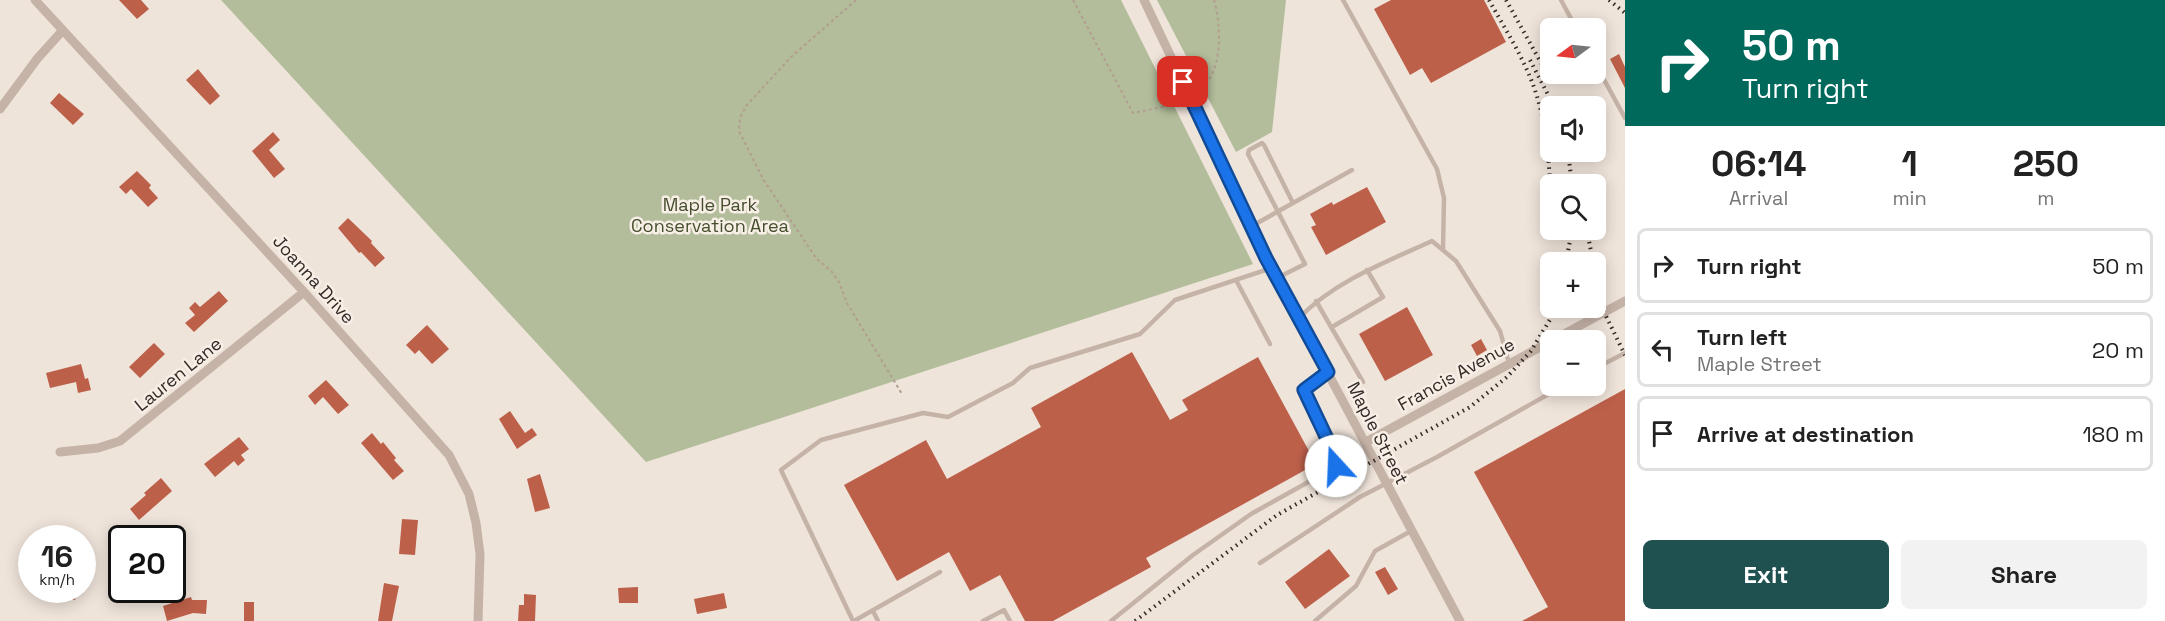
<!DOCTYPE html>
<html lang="en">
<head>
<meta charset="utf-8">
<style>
	:root { --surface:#fff; --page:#f2f2f2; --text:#222; --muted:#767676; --line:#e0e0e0; --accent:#205151 }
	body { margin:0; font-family:"Space Grotesk",sans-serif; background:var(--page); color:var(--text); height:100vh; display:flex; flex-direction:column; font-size:22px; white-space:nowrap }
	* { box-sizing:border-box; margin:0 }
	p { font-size:20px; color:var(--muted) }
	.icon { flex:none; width:33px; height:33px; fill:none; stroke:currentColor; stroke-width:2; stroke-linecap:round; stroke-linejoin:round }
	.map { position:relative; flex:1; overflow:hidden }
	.details { display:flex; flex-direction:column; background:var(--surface); width:540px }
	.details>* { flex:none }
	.banner { background:#00695c; color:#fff; overflow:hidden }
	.needle { width:39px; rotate:255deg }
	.fabs { position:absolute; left:1540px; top:18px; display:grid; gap:12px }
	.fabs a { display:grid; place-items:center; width:66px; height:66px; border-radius:9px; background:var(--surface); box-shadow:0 3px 15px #0003; font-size:30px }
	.speed { position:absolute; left:18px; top:525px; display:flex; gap:12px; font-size:30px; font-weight:700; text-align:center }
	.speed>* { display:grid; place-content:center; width:78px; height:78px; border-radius:50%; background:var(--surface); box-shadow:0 3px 15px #0003; line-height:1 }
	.speed small { font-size:15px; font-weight:400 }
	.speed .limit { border:3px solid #111; border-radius:9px; background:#fff; color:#111 }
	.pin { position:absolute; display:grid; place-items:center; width:51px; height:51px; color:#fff; margin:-26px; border-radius:12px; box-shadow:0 3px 9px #0006 }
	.me { position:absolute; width:66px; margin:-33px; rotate:340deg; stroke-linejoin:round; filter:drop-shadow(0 0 4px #0008) }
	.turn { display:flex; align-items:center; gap:21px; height:126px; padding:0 18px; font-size:27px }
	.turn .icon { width:78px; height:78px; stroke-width:2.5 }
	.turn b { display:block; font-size:42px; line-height:51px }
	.eta { display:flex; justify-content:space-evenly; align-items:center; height:102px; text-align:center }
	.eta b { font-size:36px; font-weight:800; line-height:42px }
	.primary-button { display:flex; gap:12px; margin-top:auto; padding:12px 18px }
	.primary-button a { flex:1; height:69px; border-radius:9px; background:var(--accent); color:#fff; font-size:24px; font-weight:800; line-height:69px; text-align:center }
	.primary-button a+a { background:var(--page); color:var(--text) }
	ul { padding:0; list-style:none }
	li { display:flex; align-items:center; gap:18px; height:75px; margin:0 12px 9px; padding:0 6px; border:3px solid var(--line); border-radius:9px }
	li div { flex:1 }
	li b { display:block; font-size:22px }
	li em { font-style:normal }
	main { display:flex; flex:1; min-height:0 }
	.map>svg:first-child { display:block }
	.green { fill:#b3bd9b }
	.building { fill:#bd604a }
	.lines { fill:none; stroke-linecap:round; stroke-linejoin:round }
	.path { stroke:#b29d91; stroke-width:2; stroke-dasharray:3 3; stroke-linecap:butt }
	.lane { stroke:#c6b3a7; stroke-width:4.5 }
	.street { stroke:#c6b3a7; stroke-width:9 }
	.rail { stroke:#332a27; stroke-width:4; stroke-dasharray:1.5 4.5; stroke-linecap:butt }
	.route-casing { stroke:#114b97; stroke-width:15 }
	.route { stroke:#1a73e8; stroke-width:10 }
	.labels { text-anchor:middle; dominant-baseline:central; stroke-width:5; stroke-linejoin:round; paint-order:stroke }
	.park-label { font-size:18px; fill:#454f2d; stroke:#f7eee6 }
	.street-label { font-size:18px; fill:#332a27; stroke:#f7eee6 }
</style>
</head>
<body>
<main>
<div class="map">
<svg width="1625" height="621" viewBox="0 0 1625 621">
	<rect width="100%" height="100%" fill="#efe4da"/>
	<path class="green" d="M221 0H1121L1253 264 646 462Z
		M1157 0H1286L1272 132 1236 152Z"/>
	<path class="building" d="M119 0H141L149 9 137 19Z
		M1391 0H1484L1506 42 1431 83 1422 68 1410 75 1374 9Z
		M1619 54 1625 67V88L1610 59Z
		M198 69 220 96 210 105 186 80Z
		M59 93 84 114 73 125 50 103Z
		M273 132 280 140 269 150 285 169 274 178 252 151Z
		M137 171 151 185 149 188 158 198 148 207 131 189 126 194 119 187Z
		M1367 187 1386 222 1326 255 1311 227 1316 225 1310 214 1332 202 1333 205Z
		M348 218 372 241 371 243 385 258 375 267 361 252 359 253 338 228Z
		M219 291 228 301 194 332 185 323 195 315 189 308 195 302 200 307Z
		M1407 307 1433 355 1385 381 1359 334Z
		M427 325 449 349 432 364 419 350 415 354 406 345Z
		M1481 339 1487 350 1477 356 1471 345Z
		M154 343 165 354 140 378 129 367Z
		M1132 352 1170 420 1188 410 1182 400 1258 357 1316 464 1146 558 1151 567 1053 621H1025L1000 575 970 591 949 552 897 581 844 485 926 440 947 479 1041 427 1031 408Z
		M81 364 85 379 88 378 91 390 78 393 76 382 50 388 46 373Z
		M326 380 349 405 338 414 323 397 315 405 308 396Z
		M1625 389V621H1522L1548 607 1474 472Z
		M510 411 525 433 532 428 537 435 517 449 499 419Z
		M372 433 381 444 383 442 396 458 394 460 404 471 393 480 361 443Z
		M239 437 249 449 241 455 245 460 238 466 234 461 215 477 204 464Z
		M540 474 550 508 535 512 527 479Z
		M161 478 172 491 139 520 130 509 146 495 144 493Z
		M402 519 418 520 415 555 399 554Z
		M1329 549 1350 576 1305 609 1285 582Z
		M1385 567 1398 589 1388 595 1375 572Z
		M384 583 399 586 392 621H378Z
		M638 587V603H619L618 588Z
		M48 590H77L75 600 48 594Z
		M724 593 727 608 697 614 694 599Z
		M524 594 536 595 535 621H518L519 605H524Z
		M191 597 192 600H207L206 614 193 613 167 621 163 606Z
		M244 602H254V621H244Z"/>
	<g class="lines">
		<path class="path" d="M856 0 791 57 746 106 740 118 739 131 763 179 816 258 832 272 839 282 847 303 902 394
			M1073 0 1133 113 1182 103
			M1198 93C1203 87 1209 81 1212 74 1222 54 1220 21 1214 0"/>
		<path class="lane" d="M1343 0 1437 169 1444 198 1443 250
			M1561 0 1576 28
			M1596 65 1625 118
			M1252 226 1352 170
			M1277 278 1305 264 1248 154 1249 150 1262 143 1264 145 1293 203
			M1236 280 1270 344
			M1316 301 1363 382
			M1299 318C1335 281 1386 262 1432 241L1456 261 1500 331 1509 363
			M1332 327 1383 297 1367 270
			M1596 368 1625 353
			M1260 563 1360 497 1437 457 1563 386
			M873 611 878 621
			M853 621 781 470 821 440 923 413 948 417 1013 383 1030 368 1140 334 1175 300 1272 268
			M854 621 940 572
			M983 621 1004 610 1010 621
			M1111 621 1193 555 1251 514 1337 466 1330 445 1304 390 1328 372
			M1315 621 1356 586 1375 551 1411 531"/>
		<path class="street" d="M35 0 304 292 449 455 469 494 476 523 480 554 478 621
			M1144 0 1266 257 1460 621
			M0 109 37 59 63 30
			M1366 442 1625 301
			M60 452 98 448 120 441 304 292"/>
		<path class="rail" d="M1489 0C1505 29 1524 58 1535 90 1547 126 1549 162 1551 199
			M1506 0 1544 68
			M1609 0 1625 13
			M1530 60 1554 106
			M1568 152 1572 184
			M1587 230 1593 262
			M1566 262 1572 230
			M1596 282 1604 312 1625 355
			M1135 621 1277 515 1470 407 1507 377 1531 351 1557 308"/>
	</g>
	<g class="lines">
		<defs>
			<path id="route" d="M1183 82 1266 258 1328 372 1304 390 1330 445 1336 466"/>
		</defs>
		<use href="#route" class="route-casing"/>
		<use href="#route" class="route"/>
	</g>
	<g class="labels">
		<g class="park-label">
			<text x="710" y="204">Maple Park<tspan x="710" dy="21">Conservation Area</tspan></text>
		</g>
		<g class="street-label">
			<text transform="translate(314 279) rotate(48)">Joanna Drive</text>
			<text transform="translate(178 374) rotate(-39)">Lauren Lane</text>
			<text transform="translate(1456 374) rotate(-29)">Francis Avenue</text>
			<text transform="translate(1378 433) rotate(63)">Maple Street</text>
		</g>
	</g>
</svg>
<div class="fabs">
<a><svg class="needle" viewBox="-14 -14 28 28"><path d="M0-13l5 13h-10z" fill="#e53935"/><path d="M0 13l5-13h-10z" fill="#767676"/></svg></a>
<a><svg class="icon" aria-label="sound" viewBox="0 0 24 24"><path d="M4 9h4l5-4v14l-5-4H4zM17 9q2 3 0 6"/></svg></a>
<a><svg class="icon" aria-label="search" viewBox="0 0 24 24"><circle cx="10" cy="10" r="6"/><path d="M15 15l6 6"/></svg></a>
<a>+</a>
<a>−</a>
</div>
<div class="speed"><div>16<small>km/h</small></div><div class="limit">20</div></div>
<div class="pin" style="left:1183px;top:82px;background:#d93025"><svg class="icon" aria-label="arrive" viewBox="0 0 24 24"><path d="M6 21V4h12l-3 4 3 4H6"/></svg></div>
<svg class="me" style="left:1336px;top:466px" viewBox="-20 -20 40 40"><circle r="19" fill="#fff"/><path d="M0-13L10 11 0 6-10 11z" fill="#1a73e8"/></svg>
</div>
<section class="details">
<div class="banner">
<div class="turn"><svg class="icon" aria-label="right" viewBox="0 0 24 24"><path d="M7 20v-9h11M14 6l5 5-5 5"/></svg><div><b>50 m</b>Turn right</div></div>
</div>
<div class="eta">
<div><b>06:14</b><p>Arrival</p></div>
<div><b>1</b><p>min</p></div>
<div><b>250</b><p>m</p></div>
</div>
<ul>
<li><svg class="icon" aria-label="right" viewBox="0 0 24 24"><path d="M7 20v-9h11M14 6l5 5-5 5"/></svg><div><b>Turn right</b></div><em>50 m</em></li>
<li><svg class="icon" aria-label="left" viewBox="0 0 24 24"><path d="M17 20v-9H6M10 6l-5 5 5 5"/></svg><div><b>Turn left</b><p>Maple Street</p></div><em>20 m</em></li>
<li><svg class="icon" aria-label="arrive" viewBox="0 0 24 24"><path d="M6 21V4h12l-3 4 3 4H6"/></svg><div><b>Arrive at destination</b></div><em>180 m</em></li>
</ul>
<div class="primary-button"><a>Exit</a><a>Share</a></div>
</section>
</main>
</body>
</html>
